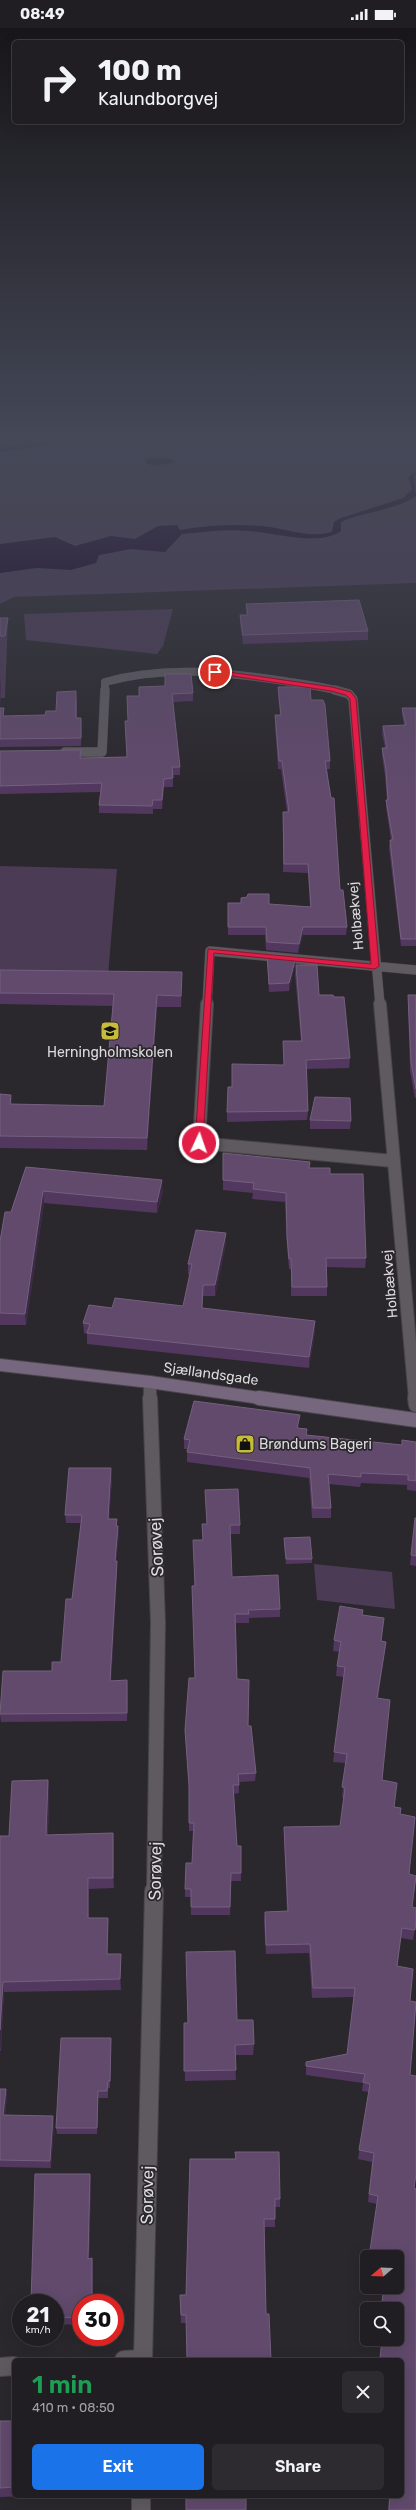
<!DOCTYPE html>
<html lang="en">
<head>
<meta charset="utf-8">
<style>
	:root { --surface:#201e22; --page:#2d2b2f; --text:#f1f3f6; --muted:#a2a2a5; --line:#3d3c40; --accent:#1a73e8 }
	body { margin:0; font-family:Rubik,sans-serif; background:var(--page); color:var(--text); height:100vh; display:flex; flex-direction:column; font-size:15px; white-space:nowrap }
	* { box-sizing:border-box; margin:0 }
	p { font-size:13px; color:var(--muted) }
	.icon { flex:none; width:22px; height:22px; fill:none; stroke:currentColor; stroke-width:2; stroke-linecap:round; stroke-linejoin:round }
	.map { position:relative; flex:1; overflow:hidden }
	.details { position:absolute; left:12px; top:2330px; width:392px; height:140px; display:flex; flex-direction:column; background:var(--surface); border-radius:6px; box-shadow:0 4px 16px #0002,0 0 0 1px var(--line) }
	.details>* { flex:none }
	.guide { position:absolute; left:12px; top:12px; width:392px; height:84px; border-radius:6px; box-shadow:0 4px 16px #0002,0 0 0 1px var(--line); background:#201e22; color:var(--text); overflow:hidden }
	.needle { width:26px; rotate:251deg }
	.controls { position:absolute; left:360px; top:2222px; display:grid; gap:8px }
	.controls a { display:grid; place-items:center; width:44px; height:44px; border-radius:6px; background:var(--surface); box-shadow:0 4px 16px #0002,0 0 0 1px var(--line); font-size:20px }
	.speed { position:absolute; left:12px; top:2266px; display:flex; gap:8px; font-size:20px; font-weight:700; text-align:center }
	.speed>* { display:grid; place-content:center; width:52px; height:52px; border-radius:50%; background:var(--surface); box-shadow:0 4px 16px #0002,0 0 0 1px var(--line); line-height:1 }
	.speed small { font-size:10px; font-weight:400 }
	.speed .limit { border:6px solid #d22; background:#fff; color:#111 }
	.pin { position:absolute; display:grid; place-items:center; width:34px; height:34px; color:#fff; margin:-17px; border:2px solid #fff; border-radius:50%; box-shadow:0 1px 4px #0007 }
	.me { position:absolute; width:44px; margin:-22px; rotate:3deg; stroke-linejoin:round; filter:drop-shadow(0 0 3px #0008) }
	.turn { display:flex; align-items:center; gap:14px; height:84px; padding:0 20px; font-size:18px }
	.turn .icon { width:52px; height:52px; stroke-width:2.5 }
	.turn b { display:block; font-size:28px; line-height:34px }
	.round { display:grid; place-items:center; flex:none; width:42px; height:42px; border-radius:6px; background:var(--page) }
	.overview { display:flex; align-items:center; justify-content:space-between; height:68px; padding:0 20px }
	h1 { font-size:24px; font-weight:600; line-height:30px; color:#1e9e55 }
	.primary-button { display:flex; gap:8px; margin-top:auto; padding:8px 20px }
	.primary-button a { flex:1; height:46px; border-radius:6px; background:var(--accent); color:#fff; font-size:16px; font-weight:600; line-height:46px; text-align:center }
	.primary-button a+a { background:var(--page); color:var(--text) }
	.status { display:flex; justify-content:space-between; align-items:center; height:28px; padding:0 20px; background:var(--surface); direction:ltr }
	.status svg { height:11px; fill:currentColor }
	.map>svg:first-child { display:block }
	.green { fill:#4c3b55 }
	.water { fill:#1a0225 }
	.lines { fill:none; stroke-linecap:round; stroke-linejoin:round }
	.stream { stroke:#1a0225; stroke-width:4.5 }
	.street-far4-casing { stroke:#484549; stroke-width:8 }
	.street-far3-casing { stroke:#484549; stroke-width:10 }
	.street-far2-casing { stroke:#484549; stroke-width:14 }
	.street-far1-casing { stroke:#484549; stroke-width:16 }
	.street-casing { stroke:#484549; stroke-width:20 }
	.secondary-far1-casing { stroke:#484549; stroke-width:14 }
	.secondary-casing { stroke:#484549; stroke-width:16 }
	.street-far4 { stroke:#5e5a60; stroke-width:8 }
	.street-far3 { stroke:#5e5a60; stroke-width:9 }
	.street-far2 { stroke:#5e5a60; stroke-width:12 }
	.street-far1 { stroke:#5e5a60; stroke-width:14 }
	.street { stroke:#5e5a60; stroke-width:18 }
	.secondary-far1 { stroke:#76667e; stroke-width:12 }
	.secondary { stroke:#76667e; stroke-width:14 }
	.wall { fill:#52385f }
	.shaded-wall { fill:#3c2a45 }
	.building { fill:#614a6c; stroke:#74607e }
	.route { fill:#e11d48; stroke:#92132f }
	.labels { text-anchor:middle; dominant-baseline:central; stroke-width:3.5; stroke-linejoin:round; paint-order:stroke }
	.street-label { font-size:14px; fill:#dcdadd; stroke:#2b282d }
	.poi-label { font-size:14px; fill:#dcdadd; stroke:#2b282d }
	.near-street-label { font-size:17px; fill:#dcdadd; stroke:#2b282d }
</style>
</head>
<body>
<div class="status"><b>08:49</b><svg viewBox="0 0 49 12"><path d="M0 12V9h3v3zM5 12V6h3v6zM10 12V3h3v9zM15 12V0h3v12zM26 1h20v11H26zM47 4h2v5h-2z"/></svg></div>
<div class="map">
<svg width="416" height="2482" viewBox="0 0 416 2482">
	<rect width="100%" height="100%" fill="#2b282d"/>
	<path class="green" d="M0 412H416V555L14 569 0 576Z
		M173 581 163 618 157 626 26 612 24 586Z
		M8 589 5 670H0V590Z
		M0 838 117 841 108 948 0 945Z
		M314 1536 392 1544 395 1581 317 1572Z"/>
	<path class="water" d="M151 430 172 431 173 435 153 438 146 435V432Z
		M416 444 414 448 416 468C394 483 365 483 341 494V503C318 519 275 504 247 503 226 501 204 504 182 506L165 524 131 521 99 527 96 535 71 542 37 540 0 545V516L55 509 75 518 111 508 135 511 158 498 177 497 180 502C207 497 235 496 262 498 286 500 308 511 332 504L334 494 338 491 403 470 412 461 408 449Z"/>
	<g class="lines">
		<path class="stream" d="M0 422 66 412"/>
		<defs>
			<path id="street-far4" d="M105 663V654C165 637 224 644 284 653 302 656 321 658 339 663"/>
			<path id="street-far3" d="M335 662 349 666 353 671 380 977
				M65 724H102L105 662
				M207 977 210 923 416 942"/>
			<path id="street-far2" d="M207 976 199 1115 393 1133
				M380 976 415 1371
				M150 1371V1354"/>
			<path id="street-far1" d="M150 1370 158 1595 154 1864
				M415 1370 416 1377"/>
			<path id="street" d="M124 2332 143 2331
				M143 2332 154 1863
				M0 2339 14 2338
				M141 2468V2482"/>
			<path id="secondary-far1" d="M0 1337 150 1354 266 1371"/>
			<path id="secondary" d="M259 1370 416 1392"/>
		</defs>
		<use href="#street-far4" class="street-far4-casing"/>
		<use href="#street-far3" class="street-far3-casing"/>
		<use href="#street-far2" class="street-far2-casing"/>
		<use href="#street-far1" class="street-far1-casing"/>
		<use href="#street" class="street-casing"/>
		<use href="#secondary-far1" class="secondary-far1-casing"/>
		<use href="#secondary" class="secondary-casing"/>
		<use href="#street-far4" class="street-far4"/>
		<use href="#street-far3" class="street-far3"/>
		<use href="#street-far2" class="street-far2"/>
		<use href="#street-far1" class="street-far1"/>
		<use href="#street" class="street"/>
		<use href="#secondary-far1" class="secondary-far1"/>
		<use href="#secondary" class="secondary"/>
	</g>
	<path class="wall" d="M246 576 368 603V612L243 616 240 596V587H246Z
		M0 590 8 594 5 612H0Z
		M0 648 1 656 0 680 4 688 45 687 56 683 77 671V690L82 698 81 718 0 719Z
		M139 659 193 665V673L173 674 180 739V747H173V759H164L162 781H153V786L99 785V777L101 764 0 766V723L81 722V730L127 729 128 693 139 668Z
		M278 659 311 672 330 733V741H327L340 862 347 899 346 907H303L298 925 266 922 265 907H228V875L269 876 310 879 308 845 283 844V784H287L281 741H278L275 695V687H280L278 667Z
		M402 680H416V918H401L389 820 390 812H391L386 779V772H387L385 748 382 727V720H385L382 705 383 698 404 697 402 687Z
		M267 926 296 929 295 937 289 963 269 964 267 934Z
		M296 937 319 967 334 969 350 1030 349 1040 307 1041 308 1083 307 1092 227 1094V1084L232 1059 284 1037 283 1013H301L295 946Z
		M0 942 182 955 181 979H157L147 1122 0 1120V1066L11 1067 12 1076 104 1078 113 978 0 976Z
		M408 967H416V1070H415L410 1043 408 976Z
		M310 1092 351 1093 350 1101H310Z
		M223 1125 310 1140 330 1146 366 1230 365 1240 326 1239 327 1259V1268H291V1241H289L287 1218 285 1174 252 1171 253 1165 223 1162Z
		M26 1139 163 1163 157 1185 44 1175 26 1297H0V1213L11 1184Z
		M226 1205V1215L215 1268H203L202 1280 315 1303 309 1340 87 1316V1306L84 1305 83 1295 112 1280 183 1278 190 1246H188V1236Z
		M299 1397V1400L306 1407 402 1417 416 1414V1463L407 1462V1457L361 1455 360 1459 329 1456 331 1480V1490H312L309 1450 187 1434V1421H184V1411Z
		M112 1449 109 1491H117V1498L119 1506 116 1533 117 1542 111 1653 128 1661 127 1693 1 1694 0 1686 52 1643 61 1634 72 1571 81 1495H66L65 1487Z
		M205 1462 240 1497V1506H230L232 1549 280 1581V1589L249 1590V1595H236L237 1651 248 1698 256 1745 255 1753 239 1754V1765L234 1766 237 1818 241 1845V1853H231L230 1887H191V1869H185V1861L192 1835 193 1803H189V1763L185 1702 195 1650 194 1558 202 1512 207 1496Z
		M415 1490H416V1538L410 1537Z
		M284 1510 312 1531V1535L286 1536 284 1515Z
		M363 1587 384 1590 381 1613 386 1614 378 1670 382 1752 394 1779 400 1786 409 1846 412 1879 416 1894 413 1912 401 1910 397 1938 410 1973V2047L414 2160 416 2482H388L389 2468H402V2332H379L382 2311H397V2281H381L383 2259H397L377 2176 368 2174 372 2134 358 2131 369 2064 362 2063 363 2055 306 2047V2034L347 2026 354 1969 312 1970 309 1925 266 1926 264 1894 265 1884 287 1883 284 1809V1799L340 1798 344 1770 342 1769 346 1735 333 1734 344 1649 336 1648 337 1638 340 1624 333 1623 334 1612Z
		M48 1752 49 1762 48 1807 113 1805 114 1816V1860L89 1861V1890H108V1926H121V1962L4 1964 1 2023H0V1808H9Z
		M237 1992 254 2016 253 2027H235L236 2052 185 2053 184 1995Z
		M111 2010V2017L110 2060H108V2070H98L97 2106H57L56 2100Z
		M0 2061H6L7 2069 5 2087 54 2096 51 2140 0 2139Z
		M235 2124 280 2171V2179H275V2199H264L186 2295H181L180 2267H186L235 2131Z
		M90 2146 91 2153 89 2231 92 2230 93 2237 92 2275H81V2296L55 2297V2275Z
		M367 2243V2254H365Z
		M0 2393H14V2468H29L0 2469Z"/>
	<path class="shaded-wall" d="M8 590V594L5 612V608Z
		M1 648V656L0 682V661Z
		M81 690 82 698 81 718Z
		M164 751V759L162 781V772Z
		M303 899V907L298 925 299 916Z
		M296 929 295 937 289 963V955Z
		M182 944V955L181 979V968Z
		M157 967V979L147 1122V1110Z
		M11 1067 12 1079 10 1076Z
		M162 1152 163 1163 157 1185V1174Z
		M43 1163 44 1175 26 1297 25 1286Z
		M226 1205V1215L215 1268V1257Z
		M315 1293V1303L309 1340V1329Z
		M300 1387 299 1397 297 1410V1400Z
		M111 1440 112 1449 109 1499 108 1491Z
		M118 1498 119 1506 115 1542V1533Z
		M117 1533V1542L111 1661 110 1653Z
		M386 1614 385 1624 376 1680 377 1670Z
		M127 1652 128 1661 127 1693Z
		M48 1752 49 1762 47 1818 46 1807Z
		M113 1805 114 1816V1860L113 1850Z
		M88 1850 89 1861V1901L88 1890Z
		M108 1890V1936L107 1926Z
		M121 1926V1962L120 1951Z
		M3 1954 4 1964 1 2023 0 2017V2002Z
		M6 2061 7 2069 4 2094 3 2087Z
		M53 2088 54 2096 51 2140 50 2133Z
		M90 2146 91 2153 89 2238 88 2231Z
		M92 2230 93 2237 92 2275Z"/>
	<path class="building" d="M359 572 368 603 243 607 240 587H248L246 576Z
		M0 590H8L5 608H0Z
		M165 646H191L193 665 172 666 180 739H172L173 750 164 751 162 772H153L152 778 99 777 102 755 0 758V723L81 722 80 730 127 729 125 693H128L127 668H139V659L165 658Z
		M278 659H310L311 672H323L325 677 330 733H325L331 770H334L340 862H343L347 899H303L299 916 267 914 266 899H228V875H241V870L247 869 248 866H269V876L311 879 308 836H284L283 784H289L282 733H279L275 687H281Z
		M76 663V690H81V710L0 711V680H4L3 688 45 687 46 683H56L57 664Z
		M402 680H416V911H401L390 812H393L386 772H388L386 741 382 720H387L383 698 406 697Z
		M267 926 296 929 289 955 269 956Z
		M296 937H317L319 967H333L334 969H344L350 1030 306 1032 308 1083 227 1084 228 1059H232V1036L284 1037 283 1013H302Z
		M0 942 182 944 181 968 157 967 147 1110 0 1108V1066L11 1067 10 1076 104 1078 114 966 0 965Z
		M408 967H416V1061L411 1034Z
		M315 1069 350 1070 351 1093 310 1092Z
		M223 1125 310 1134 309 1140H330V1146H363L366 1230H326L327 1259H292L291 1231H289L287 1209 286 1165 253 1161 254 1155 223 1152Z
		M26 1139 162 1152 157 1174 43 1163 25 1286 0 1285V1213L5 1184H11Z
		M196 1202 226 1205 215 1257H203L202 1280 315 1293 309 1329 87 1305 90 1296 83 1295 89 1277 112 1280 115 1270 183 1278 192 1236H188Z
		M194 1373 300 1387 297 1400 307 1401 306 1407 402 1417V1412L416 1414V1453L408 1452V1447L361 1445V1449L328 1446 331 1480H313L310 1440 187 1424 190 1412 184 1411Z
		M69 1440H111L108 1491H117L116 1498H118L115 1533H117L110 1653 127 1652V1685L0 1686 3 1643H52V1634H61L66 1571H72L82 1487H65Z
		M238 1461 240 1497H230L232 1549 278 1547 280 1581 248 1582 249 1586H235L237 1651 249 1652 248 1698H251L256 1745 238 1746 239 1757H233L237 1818H241V1845H231L230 1879H191V1861H185L186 1835H192L194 1795H189V1757L185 1702 189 1650H195L192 1558H195L193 1512H203L202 1496H207L205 1462Z
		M415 1490H416V1528L411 1527Z
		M310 1509 312 1531H286L284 1510Z
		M340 1578 363 1582 362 1587 384 1590 381 1613 386 1614 377 1670 390 1672 382 1752 397 1755 394 1779 401 1780 400 1786 415 1789 409 1846 416 1848 412 1879 416 1880V1893L415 1902 402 1900 397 1938 413 1941 410 1973 416 1974 410 2047 416 2048V2146L414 2160 416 2161V2482H389L390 2468H402V2332H380L382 2311H397V2281H381L384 2259H397V2229H369L378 2168 369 2166 374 2125 359 2122 370 2056 363 2054 365 2046 306 2038V2034L347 2026 355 1960H313L310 1916 266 1917 265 1884 288 1883 284 1799 340 1798 345 1760 342 1759 347 1726 334 1724 345 1639 337 1638 341 1614 334 1612Z
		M48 1752 46 1807 113 1805V1850H88V1890H108L107 1926H121L120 1951 3 1954 0 2002V1808H9L12 1753Z
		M235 1923 237 1992H253L254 2016 235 2017 236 2042 184 2043V1995H188L186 1924Z
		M61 2010H111L110 2053H108L107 2063H98L97 2100H56Z
		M0 2061H6L3 2087 53 2088 50 2133 0 2132Z
		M235 2124H279L280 2171H275V2191H264L266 2286H269L271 2332H187L186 2287H181L180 2267H186L190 2131H236Z
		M35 2146H90L88 2231 92 2230V2275H81V2289L55 2290V2275H31Z
		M0 2393H14V2459L0 2460Z
		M186 2468H246V2482H186Z"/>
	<linearGradient id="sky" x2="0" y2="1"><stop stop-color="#181619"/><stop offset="0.54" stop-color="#444857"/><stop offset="1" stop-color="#444857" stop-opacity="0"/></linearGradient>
	<rect width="416" height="759" fill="url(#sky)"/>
	<path class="route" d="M215 642 332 659 351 664 356 671 379 938 375 941 214 925 203 1115 199 1117 195 1115 208 921 371 936 350 671 346 667 331 663 213 645Z"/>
	<defs>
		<symbol id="school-square" viewBox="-11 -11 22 22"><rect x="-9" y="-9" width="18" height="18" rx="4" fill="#c7bb3b" stroke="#2b282d"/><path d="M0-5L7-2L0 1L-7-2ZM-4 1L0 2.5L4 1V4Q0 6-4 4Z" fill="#111"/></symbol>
		<symbol id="shop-square" viewBox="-11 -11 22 22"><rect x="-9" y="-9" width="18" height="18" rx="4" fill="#c7bb3b" stroke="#2b282d"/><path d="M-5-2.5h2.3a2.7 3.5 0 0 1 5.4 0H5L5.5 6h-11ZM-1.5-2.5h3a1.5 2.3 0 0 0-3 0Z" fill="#111"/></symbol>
	</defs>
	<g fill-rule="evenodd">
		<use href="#school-square" x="99" y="992" width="22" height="22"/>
		<use href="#shop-square" x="234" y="1405" width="22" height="22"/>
	</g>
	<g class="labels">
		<g class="street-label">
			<text transform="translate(356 888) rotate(-95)">Holbækvej</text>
			<text transform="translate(390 1256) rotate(-95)">Holbækvej</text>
			<text transform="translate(211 1346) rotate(8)">Sjællandsgade</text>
		</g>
		<g class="poi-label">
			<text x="110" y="1024">Herningholmskolen</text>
			<text x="259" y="1416" text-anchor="start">Brøndums Bageri</text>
		</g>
		<g class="near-street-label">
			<text transform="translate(156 1519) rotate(-93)">Sorøvej</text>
			<text transform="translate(155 1843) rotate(-89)">Sorøvej</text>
			<text transform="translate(147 2167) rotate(-89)">Sorøvej</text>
		</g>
	</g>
</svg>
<div class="controls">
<a><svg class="needle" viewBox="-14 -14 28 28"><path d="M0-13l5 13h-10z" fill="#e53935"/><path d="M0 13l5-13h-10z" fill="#a2a2a5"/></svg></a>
<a><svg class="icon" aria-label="search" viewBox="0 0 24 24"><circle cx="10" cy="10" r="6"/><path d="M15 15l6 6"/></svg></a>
</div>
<div class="speed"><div>21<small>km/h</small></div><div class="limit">30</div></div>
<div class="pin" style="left:215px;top:644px;background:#d93025"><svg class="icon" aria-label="arrive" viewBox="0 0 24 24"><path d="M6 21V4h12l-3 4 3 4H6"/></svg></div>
<svg class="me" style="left:199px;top:1115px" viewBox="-20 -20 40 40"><circle r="17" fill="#e11d48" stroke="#fff" stroke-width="3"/><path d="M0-11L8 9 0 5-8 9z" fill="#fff"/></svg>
<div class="guide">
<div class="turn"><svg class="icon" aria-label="right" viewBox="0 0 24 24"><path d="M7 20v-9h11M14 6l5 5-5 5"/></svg><div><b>100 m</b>Kalundborgvej</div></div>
</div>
<section class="details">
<div class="overview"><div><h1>1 min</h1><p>410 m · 08:50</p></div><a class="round"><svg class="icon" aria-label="close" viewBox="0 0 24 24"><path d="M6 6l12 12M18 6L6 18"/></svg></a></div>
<div class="primary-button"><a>Exit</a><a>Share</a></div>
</section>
</div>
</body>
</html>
